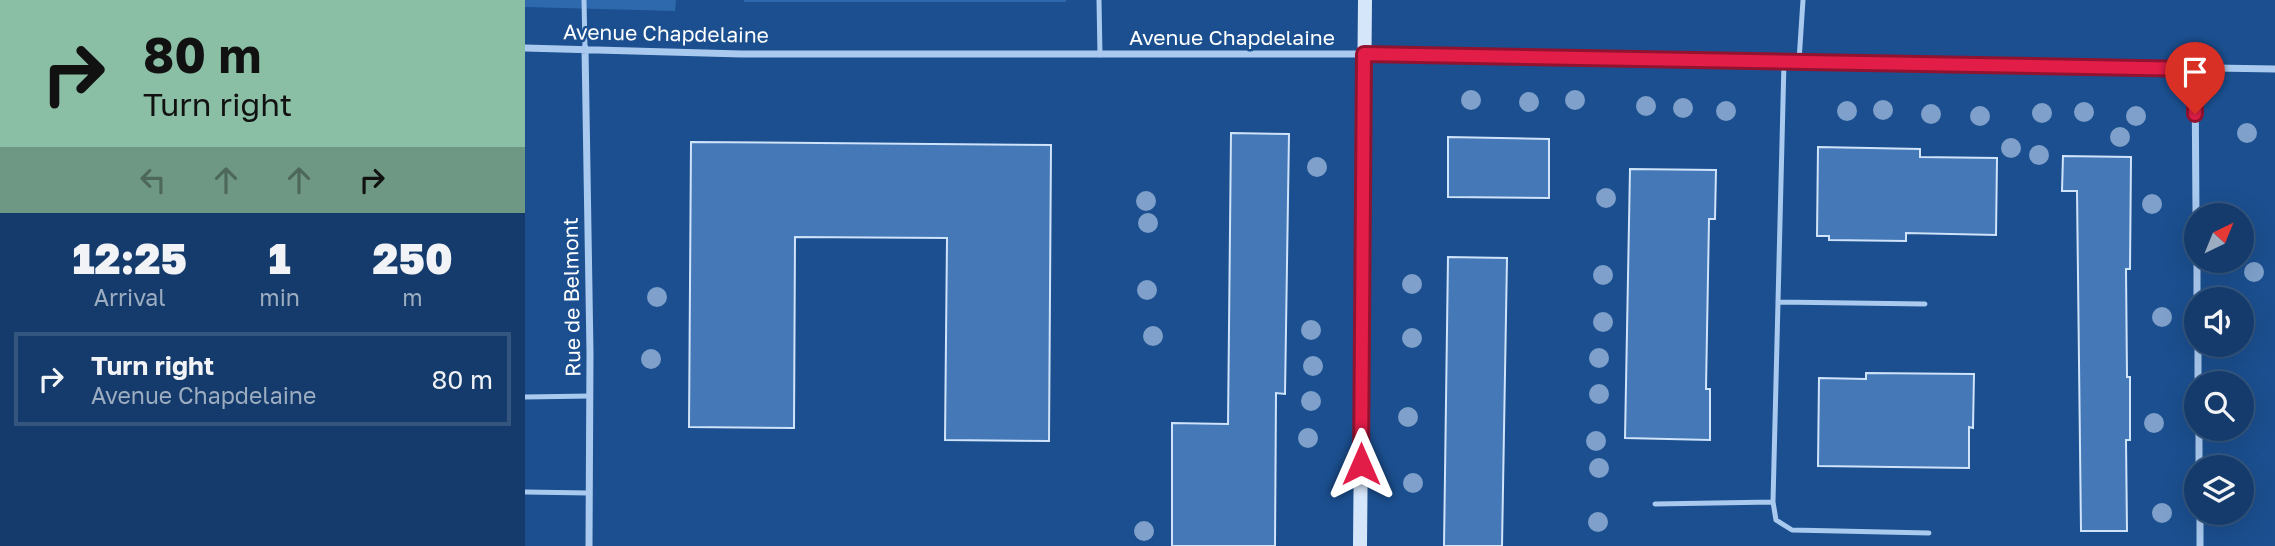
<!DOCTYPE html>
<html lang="en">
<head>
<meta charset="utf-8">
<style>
	:root { --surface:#143b6b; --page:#1d4271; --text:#f1f3f6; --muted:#9dadc1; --line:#33557e }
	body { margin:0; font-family:"Golos Text",sans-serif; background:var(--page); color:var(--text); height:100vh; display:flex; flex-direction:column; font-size:26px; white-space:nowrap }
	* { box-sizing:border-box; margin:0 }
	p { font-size:23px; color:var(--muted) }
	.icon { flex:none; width:38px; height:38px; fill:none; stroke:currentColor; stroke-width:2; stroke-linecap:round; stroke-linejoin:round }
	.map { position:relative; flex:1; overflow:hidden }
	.sheet { display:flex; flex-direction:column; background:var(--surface); width:525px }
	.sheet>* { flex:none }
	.top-card { background:#8abfa5; color:#111; overflow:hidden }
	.needle { width:46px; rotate:43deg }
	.fabs { position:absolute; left:1659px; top:203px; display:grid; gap:14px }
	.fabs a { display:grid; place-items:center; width:70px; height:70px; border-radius:50%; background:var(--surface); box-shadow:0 7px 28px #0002,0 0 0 2px var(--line); font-size:35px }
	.pin { position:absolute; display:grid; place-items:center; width:60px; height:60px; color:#fff; margin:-72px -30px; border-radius:50% 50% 50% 0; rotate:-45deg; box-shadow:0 0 7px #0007 }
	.pin .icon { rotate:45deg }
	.me { position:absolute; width:77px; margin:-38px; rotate:0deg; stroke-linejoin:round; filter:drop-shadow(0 0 5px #0008) }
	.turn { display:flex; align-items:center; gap:24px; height:147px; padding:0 28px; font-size:32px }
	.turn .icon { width:91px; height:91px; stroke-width:2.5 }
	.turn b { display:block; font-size:49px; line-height:60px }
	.lanes { display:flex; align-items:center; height:66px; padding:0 28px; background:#0003; justify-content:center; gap:35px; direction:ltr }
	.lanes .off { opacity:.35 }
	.eta { display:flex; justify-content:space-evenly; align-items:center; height:119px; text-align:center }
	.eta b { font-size:42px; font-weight:800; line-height:49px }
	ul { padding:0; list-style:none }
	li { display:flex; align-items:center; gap:21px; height:94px; margin:0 14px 10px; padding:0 14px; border:4px solid var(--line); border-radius:0px }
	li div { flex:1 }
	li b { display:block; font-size:26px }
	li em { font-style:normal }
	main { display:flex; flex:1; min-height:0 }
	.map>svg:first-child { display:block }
	.green { fill:#2e69ad }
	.building { fill:#4478b7; stroke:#cfe3fa; stroke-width:2 }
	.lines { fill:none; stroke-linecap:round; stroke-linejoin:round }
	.lane { stroke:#a9c9ee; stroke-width:5 }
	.street { stroke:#a9c9ee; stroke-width:7 }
	.secondary { stroke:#d6e6fa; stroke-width:14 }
	.tree { fill:#7ea0ca }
	.route-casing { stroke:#92132f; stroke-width:18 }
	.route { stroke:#e11d48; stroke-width:12 }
	.labels { text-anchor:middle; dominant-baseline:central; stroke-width:5; stroke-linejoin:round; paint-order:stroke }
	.street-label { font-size:21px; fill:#fff; stroke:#1b4f8f }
</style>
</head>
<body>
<main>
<section class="sheet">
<div class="top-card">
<div class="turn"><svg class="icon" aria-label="right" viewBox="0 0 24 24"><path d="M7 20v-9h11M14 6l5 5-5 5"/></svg><div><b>80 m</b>Turn right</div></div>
<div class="lanes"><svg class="icon off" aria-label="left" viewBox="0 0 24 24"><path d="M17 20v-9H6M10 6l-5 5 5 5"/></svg><svg class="icon off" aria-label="ahead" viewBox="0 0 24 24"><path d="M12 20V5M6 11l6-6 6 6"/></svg><svg class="icon off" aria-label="ahead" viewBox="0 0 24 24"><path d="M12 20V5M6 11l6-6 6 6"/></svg><svg class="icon" aria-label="right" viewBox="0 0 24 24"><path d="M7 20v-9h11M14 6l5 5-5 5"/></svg></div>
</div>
<div class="eta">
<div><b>12:25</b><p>Arrival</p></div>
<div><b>1</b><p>min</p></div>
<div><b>250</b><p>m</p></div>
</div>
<ul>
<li><svg class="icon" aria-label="right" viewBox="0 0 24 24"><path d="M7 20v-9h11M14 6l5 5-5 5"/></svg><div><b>Turn right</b><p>Avenue Chapdelaine</p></div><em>80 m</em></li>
</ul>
</section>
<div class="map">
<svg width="1750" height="546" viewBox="0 0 1750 546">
	<rect width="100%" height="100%" fill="#1b4f8f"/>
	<path class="green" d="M0 0H151L150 11 0 7Z
		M219 0H541V2H219Z"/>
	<path class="building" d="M706 133 764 134 760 394 751 393 750 546H647V423L703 424Z
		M923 137 1024 139V198L923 197Z
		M166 142 526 145 524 441 420 440 422 238 270 237 269 428 164 427Z
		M1293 147 1395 149V157L1472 158 1471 235 1381 233V241L1304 240V236H1292Z
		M1538 156 1606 157 1605 269H1601L1602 377H1605V440H1601L1602 531H1556L1552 191H1537Z
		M1105 169 1191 170 1190 219H1184L1181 389H1185V440L1100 438Z
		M923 257 982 258 977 546H919Z
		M1341 373 1449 374 1448 428 1444 427V468L1293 466 1294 378 1341 379Z"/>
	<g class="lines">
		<path class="lane" d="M59 0 60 48
			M574 0 575 55
			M1274 61 1278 0
			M1259 62 1248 502 1251 520 1267 530 1404 533
			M1253 302 1400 304
			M0 397 65 396
			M0 492 64 493
			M1130 504 1248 502"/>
		<path class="street" d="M0 48 216 54H839L1750 69
			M60 48 65 353 64 546
			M1670 69 1671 215
			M1672 261V299
			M1673 345V383
			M1674 429V467
			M1675 546V513"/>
		<path class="secondary" d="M835 546 840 0"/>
	</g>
	<g class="tree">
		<circle cx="946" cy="100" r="10"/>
		<circle cx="1050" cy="100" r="10"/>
		<circle cx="1004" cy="102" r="10"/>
		<circle cx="1121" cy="106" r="10"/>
		<circle cx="1158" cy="108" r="10"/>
		<circle cx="1358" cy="110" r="10"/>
		<circle cx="1201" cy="111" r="10"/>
		<circle cx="1322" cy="111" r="10"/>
		<circle cx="1559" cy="112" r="10"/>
		<circle cx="1517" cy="113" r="10"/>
		<circle cx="1406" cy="114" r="10"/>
		<circle cx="1455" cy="116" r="10"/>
		<circle cx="1611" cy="116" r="10"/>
		<circle cx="1722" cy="133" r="10"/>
		<circle cx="1595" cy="137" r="10"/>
		<circle cx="1486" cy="148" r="10"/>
		<circle cx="1514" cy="155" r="10"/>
		<circle cx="792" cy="167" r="10"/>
		<circle cx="1081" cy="198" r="10"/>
		<circle cx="621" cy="201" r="10"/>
		<circle cx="1627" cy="204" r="10"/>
		<circle cx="623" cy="223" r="10"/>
		<circle cx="1729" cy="272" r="10"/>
		<circle cx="1078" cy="275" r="10"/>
		<circle cx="887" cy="284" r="10"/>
		<circle cx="622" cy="290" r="10"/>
		<circle cx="132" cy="297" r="10"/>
		<circle cx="1637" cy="317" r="10"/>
		<circle cx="1078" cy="322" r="10"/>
		<circle cx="786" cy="330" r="10"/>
		<circle cx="628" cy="336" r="10"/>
		<circle cx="887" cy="338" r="10"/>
		<circle cx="1074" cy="358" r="10"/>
		<circle cx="126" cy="359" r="10"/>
		<circle cx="788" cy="366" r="10"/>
		<circle cx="1074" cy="394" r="10"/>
		<circle cx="786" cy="401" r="10"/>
		<circle cx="883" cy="417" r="10"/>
		<circle cx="1629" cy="423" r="10"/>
		<circle cx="783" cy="438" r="10"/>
		<circle cx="1071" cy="441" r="10"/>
		<circle cx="1074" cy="468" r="10"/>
		<circle cx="888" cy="483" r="10"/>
		<circle cx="1637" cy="513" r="10"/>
		<circle cx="1073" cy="522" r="10"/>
		<circle cx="619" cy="531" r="10"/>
	</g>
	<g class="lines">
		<defs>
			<path id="route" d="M836 464 839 54 1670 69V114"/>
		</defs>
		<use href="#route" class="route-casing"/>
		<use href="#route" class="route"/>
	</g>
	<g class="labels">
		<g class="street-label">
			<text transform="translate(141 33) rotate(1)">Avenue Chapdelaine</text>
			<text x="707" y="37">Avenue Chapdelaine</text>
			<text transform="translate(46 297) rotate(-91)">Rue de Belmont</text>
		</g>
	</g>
</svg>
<div class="fabs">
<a><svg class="needle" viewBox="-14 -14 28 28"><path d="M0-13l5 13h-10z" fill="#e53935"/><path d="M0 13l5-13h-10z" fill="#9dadc1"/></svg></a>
<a><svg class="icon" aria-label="sound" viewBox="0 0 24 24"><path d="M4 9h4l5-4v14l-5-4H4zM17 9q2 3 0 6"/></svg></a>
<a><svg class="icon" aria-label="search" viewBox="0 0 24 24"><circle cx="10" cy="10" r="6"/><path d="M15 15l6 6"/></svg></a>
<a><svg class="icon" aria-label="layers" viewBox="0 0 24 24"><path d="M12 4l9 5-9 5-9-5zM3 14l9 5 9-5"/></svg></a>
</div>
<div class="pin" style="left:1670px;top:114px;background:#d93025"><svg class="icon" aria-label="arrive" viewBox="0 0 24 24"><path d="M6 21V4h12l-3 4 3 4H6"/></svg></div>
<svg class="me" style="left:836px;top:464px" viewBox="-20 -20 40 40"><path d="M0-17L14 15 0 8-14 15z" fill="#e11d48" stroke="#fff" stroke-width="4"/></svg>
</div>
</main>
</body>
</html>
